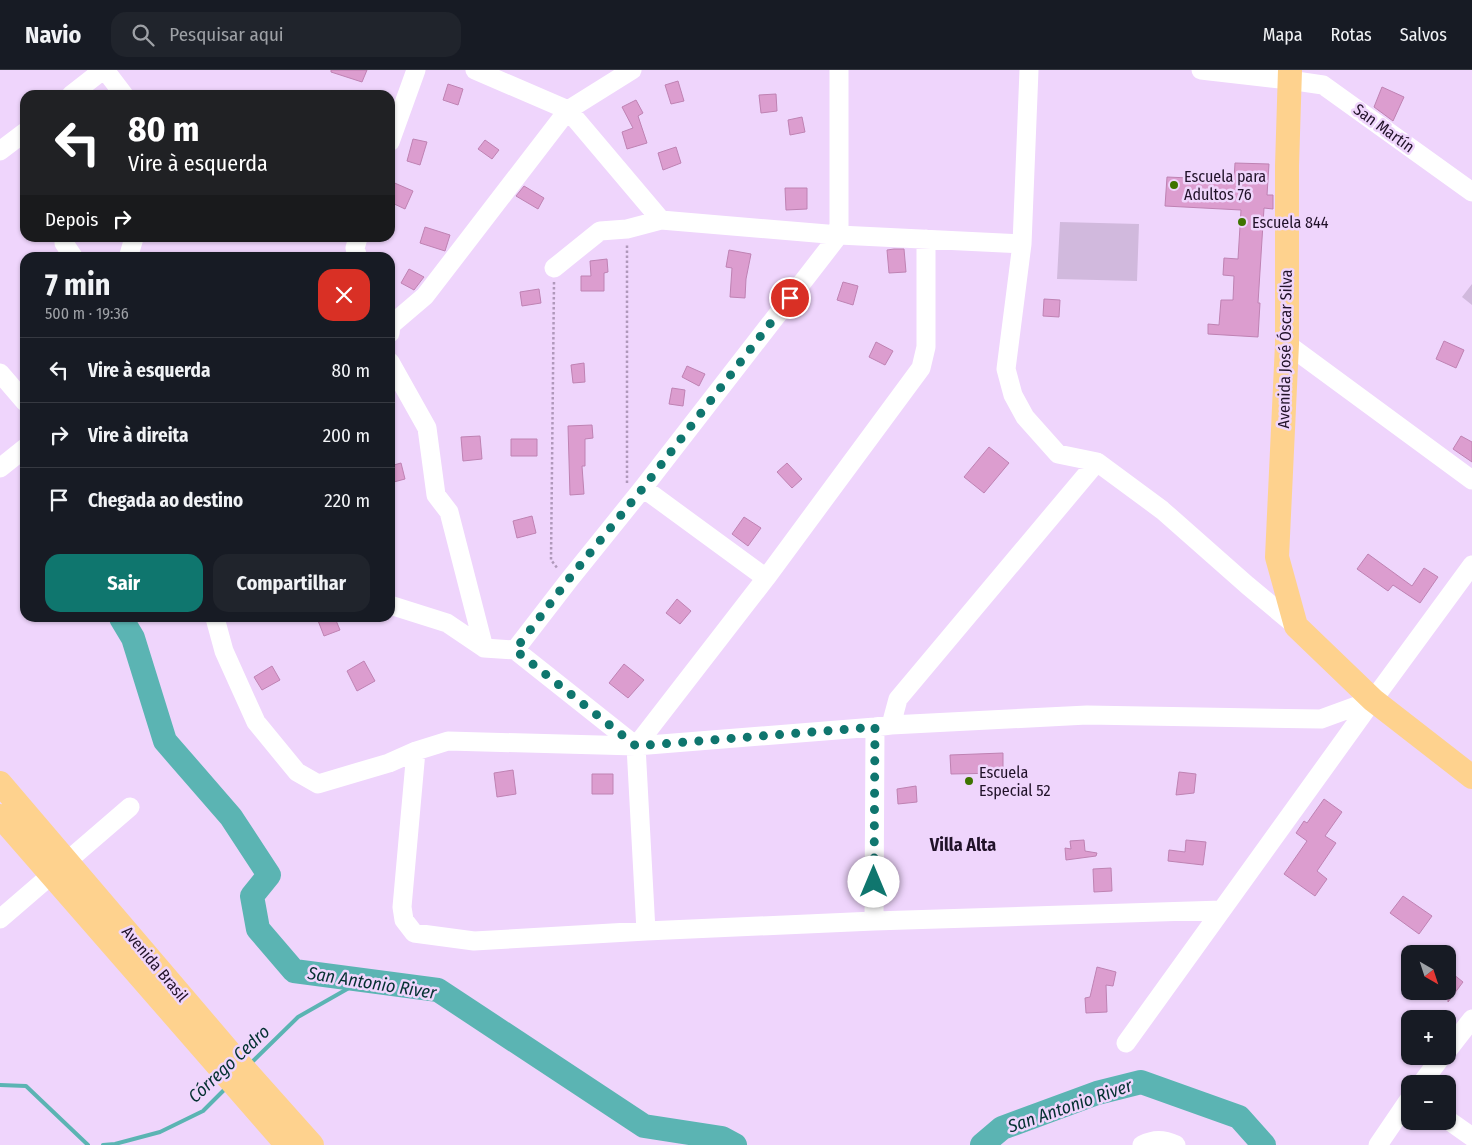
<!DOCTYPE html>
<html lang="pt">
<head>
<meta charset="utf-8">
<style>
	:root { --surface:#171b24; --page:#20242c; --text:#f1f3f6; --muted:#9ea1a6; --line:#363941; --accent:#0f766e }
	body { margin:0; font-family:"Fira Sans Condensed",sans-serif; background:var(--page); color:var(--text); height:100vh; display:flex; flex-direction:column; font-size:19px; white-space:nowrap }
	* { box-sizing:border-box; margin:0 }
	p { font-size:16px; color:var(--muted) }
	.icon { flex:none; width:28px; height:28px; fill:none; stroke:currentColor; stroke-width:2; stroke-linecap:round; stroke-linejoin:round }
	.map { position:relative; flex:1; overflow:hidden }
	.drawer { position:absolute; left:20px; top:182px; width:375px; height:370px; display:flex; flex-direction:column; background:var(--surface); border-radius:15px; box-shadow:0 1px 4px #0004 }
	.drawer>* { flex:none }
	.banner { position:absolute; left:20px; top:20px; width:375px; height:152px; border-radius:15px; box-shadow:0 1px 4px #0004; background:#202124; color:#fff; overflow:hidden }
	.needle { width:32px; rotate:141deg }
	.controls { position:absolute; left:1401px; top:875px; display:grid; gap:10px }
	.controls a { display:grid; place-items:center; width:55px; height:55px; border-radius:10px; background:var(--surface); box-shadow:0 1px 4px #0004; font-size:25px }
	.pin { position:absolute; display:grid; place-items:center; width:42px; height:42px; color:#fff; margin:-21px; border:2px solid #fff; border-radius:50%; box-shadow:0 1px 5px #0007 }
	.me { position:absolute; width:55px; margin:-28px; rotate:0deg; stroke-linejoin:round; filter:drop-shadow(0 0 4px #0008) }
	.turn { display:flex; align-items:center; gap:18px; height:105px; padding:0 25px; font-size:22px }
	.turn .icon { width:65px; height:65px; stroke-width:2.5 }
	.turn b { display:block; font-size:35px; line-height:42px }
	.then { display:flex; align-items:center; height:48px; padding:0 25px; background:#0003; gap:10px; font-size:19px }
	.round { display:grid; place-items:center; flex:none; width:52px; height:52px; border-radius:15px; background:var(--page) }
	.headline { display:flex; align-items:center; justify-content:space-between; height:85px; padding:0 25px }
	h1 { font-size:30px; font-weight:700; line-height:38px }
	.primary-button { display:flex; gap:10px; margin-top:auto; padding:10px 25px }
	.primary-button a { flex:1; height:58px; border-radius:15px; background:var(--accent); color:#fff; font-size:20px; font-weight:700; line-height:58px; text-align:center }
	.primary-button a+a { background:var(--page); color:var(--text) }
	ul { padding:0; list-style:none }
	li { display:flex; align-items:center; gap:15px; height:65px; padding:0 25px; border-top:1px solid var(--line) }
	li div { flex:1 }
	li b { display:block; font-size:19px }
	li em { font-style:normal }
	header { display:flex; align-items:center; gap:30px; box-sizing:border-box; height:70px; padding:0 25px; background:var(--surface); border-bottom:1px solid var(--line) }
	header strong { font-size:24px }
	nav { display:flex; gap:28px; margin-inline-start:auto; font-size:18px }
	.search { width:350px; height:45px; background:var(--page); display:flex; align-items:center; gap:12px; box-sizing:border-box; padding:0 18px; border-radius:15px; color:var(--muted); font-size:19px }
	.map>svg:first-child { display:block }
	.green { fill:#d1b9dd }
	.lines { fill:none; stroke-linecap:round; stroke-linejoin:round }
	.stream { stroke:#5bb4b3; stroke-width:4 }
	.river { stroke:#5bb4b3; stroke-width:24 }
	.building { fill:#dc9dcf; stroke:#bf82b3 }
	.path { stroke:#af98ba; stroke-width:2.5; stroke-dasharray:2.5 2.5; stroke-linecap:butt }
	.minor { stroke:#fff; stroke-width:19 }
	.major { stroke:#fed28e; stroke-width:24 }
	.route { stroke:#0f766e; stroke-width:9; stroke-dasharray:0 16.2 }
	.poi-dot { fill:#3e7400; stroke:#efd5fc; stroke-width:2 }
	.labels { text-anchor:middle; dominant-baseline:central; stroke-width:5; stroke-linejoin:round; paint-order:stroke }
	.street-label { font-size:16px; fill:#211229; stroke:#efd5fc }
	.poi-label { font-size:16px; fill:#211229; stroke:#efd5fc; text-anchor:start }
	.neighbourhood-label { font-size:18px; font-weight:bold; fill:#211229; stroke:#efd5fc }
	.water-label { font-size:18px; font-style:italic; fill:#043131; stroke:#efd5fc }
</style>
</head>
<body>
<header>
<strong>Navio</strong>
<div class="search"><svg class="icon" aria-label="search" viewBox="0 0 24 24"><circle cx="10" cy="10" r="6"/><path d="M15 15l6 6"/></svg>Pesquisar aqui</div>
<nav><a>Mapa</a><a>Rotas</a><a>Salvos</a></nav>
</header>
<div class="map">
<svg width="1472" height="1075" viewBox="0 0 1472 1075">
	<rect width="100%" height="100%" fill="#efd5fc"/>
	<path class="green" d="M1060 152 1139 154 1137 211 1057 209Z
		M1472 214V235L1462 227Z"/>
	<g class="lines">
		<path class="stream" d="M249 995 298 947 363 910
			M0 1015 26 1016 88 1075
			M103 1075 115 1074 160 1062 203 1041 227 1017"/>
		<path class="river" d="M121 548 133 568 165 671 231 747 269 805 252 826 258 859 294 901 438 920 644 1056 722 1068 735 1075
			M982 1075 1002 1058 1097 1023 1141 1012 1239 1047 1264 1075"/>
	</g>
	<path class="building" d="M331 0H367L362 12 331 2Z
		M678 11 684 31 671 34 665 15Z
		M448 14 463 19 458 35 443 30Z
		M1382 17 1404 27 1393 51 1374 37Z
		M776 24 777 41 761 43 759 25Z
		M636 30 643 43 638 46 647 73 627 79 622 62 633 58 622 37Z
		M802 47 805 62 790 65 788 50Z
		M413 69 427 72 420 95 407 91Z
		M485 70 499 80 492 89 478 79Z
		M676 77 681 93 663 100 658 83Z
		M1235 93 1269 94 1267 125H1273V139L1264 138 1258 233H1260L1258 267 1208 264V254L1219 255 1221 230H1233L1234 206 1223 205 1224 188 1238 189 1241 140 1165 136 1167 107 1234 110Z
		M390 111 413 121 405 139 390 132Z
		M524 116 544 128 538 139 516 126Z
		M785 118H807V139L786 140Z
		M425 157 450 165 445 181 420 173Z
		M894 179H904L906 202 889 203 887 180Z
		M729 180 751 184 746 209 745 228 730 227 732 198 726 197Z
		M607 189 608 202 604 203V221H581V206H591L590 191Z
		M409 199 424 207 414 220 401 213Z
		M843 212 858 216 853 235 837 230Z
		M539 219 541 233 522 236 520 222Z
		M1044 229 1060 230 1059 247 1043 246Z
		M1444 271 1464 280 1456 298 1436 289Z
		M876 272 893 281 885 295 869 287Z
		M584 293 585 312 573 313 571 295Z
		M687 296 705 304 699 316 682 307Z
		M672 318 685 320 683 336 669 334Z
		M592 355 593 368 585 369V396H582L584 424 570 425 568 356Z
		M480 366 482 389 463 391 461 367Z
		M1461 366 1472 372V392L1453 379Z
		M511 369H537V386H511Z
		M989 377 1009 393 984 423 964 407Z
		M401 393 405 409 390 413V396Z
		M787 393 802 409 792 418 777 402Z
		M532 446 536 463 517 468 513 451Z
		M744 447 761 458 748 476 732 464Z
		M1368 484 1412 516 1424 498 1438 507 1420 533 1393 515 1388 521 1357 499Z
		M677 529 691 541 680 554 666 543Z
		M317 548H335L340 560 324 566Z
		M364 591 375 611 357 621 347 601Z
		M624 594 644 610 628 628 609 613Z
		M272 596 280 610 262 620 254 607Z
		M1003 683V703L951 704 950 685Z
		M513 700 516 724 497 727 494 703Z
		M1179 702 1196 704 1194 723 1176 725Z
		M592 704H613V724H592Z
		M916 716 917 732 898 734 897 719Z
		M1324 729 1342 742 1325 766 1336 773 1317 801 1327 809 1315 826 1284 804 1307 771 1296 763 1304 751 1307 753Z
		M1084 770 1085 781 1097 783 1096 786 1066 790 1065 778 1071 779 1070 771Z
		M1186 770 1206 772 1203 795 1168 791 1169 780 1185 782Z
		M1111 798 1112 821 1094 822 1093 799Z
		M1403 826 1432 846 1419 864 1390 843Z
		M1097 897 1116 902 1113 916 1106 915 1107 942 1086 943 1085 928 1090 927Z
		M1448 900 1463 912 1448 932Z"/>
	<g class="lines">
		<path class="path" d="M554 212 551 490 558 499
			M627 413V173"/>
		<path class="minor" d="M105 0 124 25
			M475 0 568 40 632 0
			M1029 0 1022 174 1006 299 1013 325 1025 347 1058 384 1097 392 1162 440 1247 515 1296 556
			M1201 0 1289 10 1323 15 1472 122
			M71 25 103 0
			M390 72 416 0
			M0 81 25 62
			M358 168 355 178 358 188
			M64 173 74 188
			M128 188 134 168
			M554 198 600 161 627 159 661 150 839 165 1022 174
			M390 263 391 255 425 226 568 40 661 150
			M1287 274 1472 410
			M390 292 427 358 436 425 449 442 484 578
			M0 303 25 332
			M0 398 25 378
			M643 418 766 508
			M390 535 447 553 484 578 515 580 636 676 646 861
			M215 548 224 581 256 652 297 702 318 714 389 693 416 681 448 671 636 676 875 657 891 655 1087 645 1321 649 1373 630
			M515 580 569 510 643 418 839 165V0
			M891 655 898 629 1097 392
			M636 676 766 508 921 298 926 277V169
			M416 681 402 837 404 850 414 863 474 871 646 861 874 851 1222 840
			M0 849 130 737
			M874 851 875 657
			M1126 973 1373 630 1472 495
			M1448 980 1472 949
			M1421 1014 1442 986
			M1448 1050 1472 1067
			M1142 1075C1154 1069 1163 1069 1176 1075
			M1378 1075 1410 1028"/>
		<path class="major" d="M1290 0 1287 96V274L1277 487 1296 556 1373 630 1472 707
			M0 713 238 992 312 1075
			M0 746 287 1075"/>
	</g>
	<g class="lines">
		<path class="route" d="M790 228 643 418 568 510 515 580 636 676 875 657 874 812"/>
	</g>
	<g class="poi-dot">
		<circle cx="1174" cy="115" r="5"/>
		<circle cx="1242" cy="152" r="5"/>
		<circle cx="969" cy="711" r="5"/>
	</g>
	<g class="labels">
		<g class="street-label">
			<text transform="translate(1384 58) rotate(36)">San Martín</text>
			<text transform="translate(1285 279) rotate(-89)">Avenida José Óscar Silva</text>
			<text transform="translate(155 894) rotate(50)">Avenida Brasil</text>
		</g>
		<g class="poi-label">
			<text x="1184" y="106">Escuela para<tspan x="1184" dy="18">Adultos 76</tspan></text>
			<text x="1252" y="152">Escuela 844</text>
			<text x="979" y="702">Escuela<tspan x="979" dy="18">Especial 52</tspan></text>
		</g>
		<g class="neighbourhood-label">
			<text x="963" y="775">Villa Alta</text>
		</g>
		<g class="water-label">
			<text transform="translate(372 913) rotate(9)">San Antonio River</text>
			<text transform="translate(229 994) rotate(-43)">Córrego Cedro</text>
			<text transform="translate(1070 1036) rotate(-19)">San Antonio River</text>
		</g>
	</g>
</svg>
<div class="controls">
<a><svg class="needle" viewBox="-14 -14 28 28"><path d="M0-13l5 13h-10z" fill="#e53935"/><path d="M0 13l5-13h-10z" fill="#9ea1a6"/></svg></a>
<a>+</a>
<a>−</a>
</div>
<div class="pin" style="left:790px;top:228px;background:#d93025"><svg class="icon" aria-label="arrive" viewBox="0 0 24 24"><path d="M6 21V4h12l-3 4 3 4H6"/></svg></div>
<svg class="me" style="left:874px;top:812px" viewBox="-20 -20 40 40"><circle r="19" fill="#fff"/><path d="M0-13L10 11 0 6-10 11z" fill="#0f766e"/></svg>
<div class="banner">
<div class="turn"><svg class="icon" aria-label="left" viewBox="0 0 24 24"><path d="M17 20v-9H6M10 6l-5 5 5 5"/></svg><div><b>80 m</b>Vire à esquerda</div></div>
<div class="then">Depois<svg class="icon" aria-label="right" viewBox="0 0 24 24"><path d="M7 20v-9h11M14 6l5 5-5 5"/></svg></div>
</div>
<section class="drawer">
<div class="headline"><div><h1>7 min</h1><p>500 m · 19:36</p></div><a class="round" style="background:#d93025;color:#fff"><svg class="icon" aria-label="close" viewBox="0 0 24 24"><path d="M6 6l12 12M18 6L6 18"/></svg></a></div>
<ul>
<li><svg class="icon" aria-label="left" viewBox="0 0 24 24"><path d="M17 20v-9H6M10 6l-5 5 5 5"/></svg><div><b>Vire à esquerda</b></div><em>80 m</em></li>
<li><svg class="icon" aria-label="right" viewBox="0 0 24 24"><path d="M7 20v-9h11M14 6l5 5-5 5"/></svg><div><b>Vire à direita</b></div><em>200 m</em></li>
<li><svg class="icon" aria-label="arrive" viewBox="0 0 24 24"><path d="M6 21V4h12l-3 4 3 4H6"/></svg><div><b>Chegada ao destino</b></div><em>220 m</em></li>
</ul>
<div class="primary-button"><a>Sair</a><a>Compartilhar</a></div>
</section>
</div>
</body>
</html>
